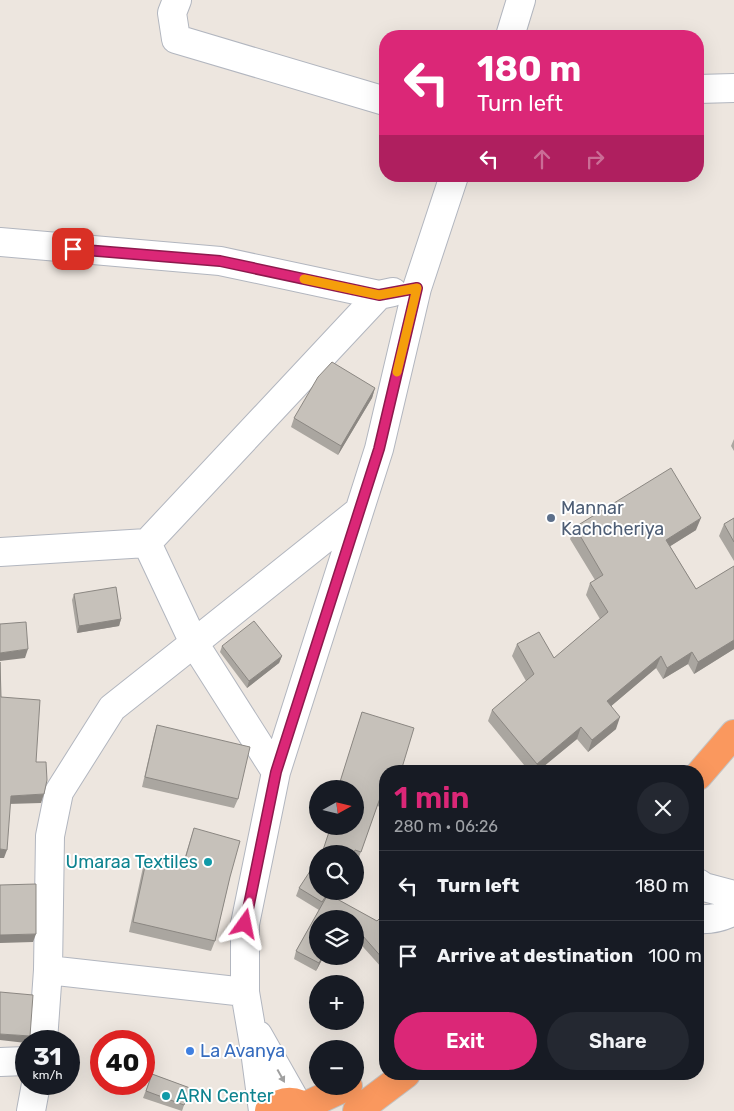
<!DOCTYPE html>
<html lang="en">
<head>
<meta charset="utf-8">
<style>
	:root { --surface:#171b24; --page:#242831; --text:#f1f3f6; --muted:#9ea1a6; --line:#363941; --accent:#db2777 }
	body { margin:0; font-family:Rubik,sans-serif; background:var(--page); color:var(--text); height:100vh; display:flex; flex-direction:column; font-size:19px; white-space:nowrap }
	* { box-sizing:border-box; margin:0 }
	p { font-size:16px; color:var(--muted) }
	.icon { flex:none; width:28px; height:28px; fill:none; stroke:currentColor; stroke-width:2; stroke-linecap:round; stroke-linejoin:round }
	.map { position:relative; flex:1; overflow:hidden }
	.drawer { position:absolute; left:379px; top:765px; width:325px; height:315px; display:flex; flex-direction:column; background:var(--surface); border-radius:20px; box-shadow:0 5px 20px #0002 }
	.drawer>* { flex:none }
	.hud { position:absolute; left:379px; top:30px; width:325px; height:152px; border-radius:20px; box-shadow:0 5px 20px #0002; background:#db2777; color:#fff; overflow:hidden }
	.needle { width:32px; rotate:82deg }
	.buttons { position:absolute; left:309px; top:780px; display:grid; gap:10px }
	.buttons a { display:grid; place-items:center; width:55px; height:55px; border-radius:50%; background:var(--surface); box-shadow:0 5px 20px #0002; font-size:25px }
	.speed { position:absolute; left:15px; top:1030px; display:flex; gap:10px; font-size:25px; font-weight:700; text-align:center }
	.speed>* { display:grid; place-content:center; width:65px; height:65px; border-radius:50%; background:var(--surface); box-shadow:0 5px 20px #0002; line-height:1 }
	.speed small { font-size:12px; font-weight:400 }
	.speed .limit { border:8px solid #d22; background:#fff; color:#111 }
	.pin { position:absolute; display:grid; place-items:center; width:42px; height:42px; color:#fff; margin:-21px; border-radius:10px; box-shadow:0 2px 8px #0006 }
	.me { position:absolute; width:55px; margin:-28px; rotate:12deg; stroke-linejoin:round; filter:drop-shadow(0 0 4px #0008) }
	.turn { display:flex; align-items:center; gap:18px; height:105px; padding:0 15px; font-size:22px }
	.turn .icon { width:65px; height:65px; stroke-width:2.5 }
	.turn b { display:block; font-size:35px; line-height:42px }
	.lanes { display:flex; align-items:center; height:48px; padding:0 15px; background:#0003; justify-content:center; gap:25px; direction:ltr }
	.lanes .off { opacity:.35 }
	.round { display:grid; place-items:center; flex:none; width:52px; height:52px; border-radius:26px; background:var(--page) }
	.overview { display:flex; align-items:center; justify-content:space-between; height:85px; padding:0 15px }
	h1 { font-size:30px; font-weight:600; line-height:38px; color:var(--accent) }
	.cta { display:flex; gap:10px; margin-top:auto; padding:10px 15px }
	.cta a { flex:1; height:58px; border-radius:30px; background:var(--accent); color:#fff; font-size:20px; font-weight:600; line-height:58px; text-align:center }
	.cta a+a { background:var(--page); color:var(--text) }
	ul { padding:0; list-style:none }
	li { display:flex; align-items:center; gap:15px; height:70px; padding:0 15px; border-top:1px solid var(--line) }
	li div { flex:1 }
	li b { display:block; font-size:19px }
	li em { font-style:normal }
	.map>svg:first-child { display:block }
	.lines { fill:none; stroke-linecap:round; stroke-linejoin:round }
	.minor-casing { stroke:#b2b6bf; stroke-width:30 }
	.highway-casing { stroke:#c4c4c4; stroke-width:30 }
	.minor { stroke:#fff; stroke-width:28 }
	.highway { stroke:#fa985e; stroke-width:28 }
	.wall { fill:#aaa6a0 }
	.shaded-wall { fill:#8b8782 }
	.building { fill:#c6c1ba; stroke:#8b8782 }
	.oneway { fill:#a0a0a0 }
	.route-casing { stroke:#8e194d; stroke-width:12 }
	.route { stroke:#db2777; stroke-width:9 }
	.slow { stroke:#f59e0b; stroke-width:9 }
	.service-dot { fill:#5c6f8a; stroke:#fff; stroke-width:2 }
	.culture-dot { fill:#0f9aa8; stroke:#fff; stroke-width:2 }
	.shop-dot { fill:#3f7fe0; stroke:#fff; stroke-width:2 }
	.labels { text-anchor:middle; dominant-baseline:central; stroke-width:4; stroke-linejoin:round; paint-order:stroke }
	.service-label { font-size:18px; fill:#4e5e75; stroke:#fff; text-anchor:start }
	.culture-label { font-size:18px; fill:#0d838f; stroke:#fff; text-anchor:end }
	.shop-label { font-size:18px; fill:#366cbe; stroke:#fff; text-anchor:start }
</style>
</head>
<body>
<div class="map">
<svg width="734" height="1111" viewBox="0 0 734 1111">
	<rect width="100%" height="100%" fill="#ede6df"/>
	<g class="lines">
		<defs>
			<path id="minor" d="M177 0 172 13 176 39 385 101
				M510 36 521 0
				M698 89 734 88
				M0 242 220 261 379 295
				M147 543 379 295 393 292
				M0 552 147 543 194 643 359 511
				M698 883 704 887 734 895
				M698 919C710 920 723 917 734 911
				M48 970 245 992
				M258 1035 296 1102
				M43 1041 48 970 50 836 59 792 112 708 194 643 276 772
				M0 1062 26 1061
				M31 1111 36 1084
				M263 1111 255 1051 245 992V924L276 772 379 449 417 288 454 176"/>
			<path id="highway" d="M698 776 734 734
				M305 1106 348 1086
				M269 1111C283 1099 296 1099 311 1111
				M357 1111 406 1074"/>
		</defs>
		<use href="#minor" class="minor-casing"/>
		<use href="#highway" class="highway-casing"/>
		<use href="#minor" class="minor"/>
		<use href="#highway" class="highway"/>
	</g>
	<path class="wall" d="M375 388 372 398 338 455 291 427 294 418Z
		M734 439V451L731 446Z
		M734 518V561L719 536 724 524Z
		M575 527 696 530 670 546 696 589 734 566V649L694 674 688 664 663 679 656 668 611 706 616 729 588 752 577 739 538 771H529L488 721 492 710 526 681 512 656 517 644 554 658 600 619 586 595 590 583 595 580 570 539Z
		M74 594 121 619 119 626 77 633 72 600Z
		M222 646 282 656 279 663 247 688 220 652Z
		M362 712 385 771V808L377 806 358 860 355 859V854H321L355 789H338Z
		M157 725 238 799 234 808 142 787 154 735Z
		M194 828 230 877 215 941 211 951 129 932 143 867 147 857 183 863Z
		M299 888 329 895 377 921 385 913V964L382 968 355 938V919H318V956H324L316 971 294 959 296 951 319 910 296 896Z
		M152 1074 190 1088 182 1111 143 1098Z"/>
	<path class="shaded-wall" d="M375 388 372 398 338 455 341 446Z
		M701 518 696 530 661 552 666 540Z
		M121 619 119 626 77 633 79 626Z
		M734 640V649L694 674 698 662Z
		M28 649 25 658 0 661V653Z
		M692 652 688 664 663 679 667 668Z
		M282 656 279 663 247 688 249 681Z
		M661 656 656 668 603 713 607 701Z
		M620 717 616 729 588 752 592 740Z
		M581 727 577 739 538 771H534L537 764Z
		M44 794 41 803 8 804 11 796Z
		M0 849 7 850 4 858H0Z
		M36 934 33 942 0 943V935Z
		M323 956H324L316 971 319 963Z
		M385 959V964L382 968 384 960Z
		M0 1034 30 1036 29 1041H26V1043L0 1040Z"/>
	<path class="building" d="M332 362 375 388 341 446 294 418 318 377Z
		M671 468 701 518 666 540 696 589 734 566V640L698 662 692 652 667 668 661 656 607 701 620 717 592 740 581 727 537 764 492 710 534 674 517 644 539 632 554 658 608 612 590 583 603 575 575 527Z
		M734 518V542L724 524Z
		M116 587 121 619 79 626 74 594Z
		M254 621 282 656 249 681 222 646Z
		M26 622 28 649 0 653V624Z
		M0 662 1 697 40 700 36 762H46L47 780 44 794 11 796 7 850 0 849Z
		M362 712 414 728 401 771H385V799L380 798 361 852 355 850 353 854H321L323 850 331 826H355V789H344L345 787 339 785Z
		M157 725 250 747 238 799 145 777Z
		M194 828 240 841 230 877 215 941 133 922 147 857 184 863Z
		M318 859V891H329L322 902 299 888Z
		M36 884V934L0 935V885Z
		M328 894 377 921 385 913 384 960 355 927V919H347L345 916 343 919H318V956H323L319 963 296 951Z
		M0 992 33 995 30 1036 0 1034Z
		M152 1074 190 1088 184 1105 146 1091Z"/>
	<defs><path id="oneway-solid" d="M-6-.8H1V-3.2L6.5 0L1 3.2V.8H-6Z" transform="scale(1.25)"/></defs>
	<use class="oneway" href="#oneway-solid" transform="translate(281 1076) rotate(61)"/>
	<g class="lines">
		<defs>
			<path id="route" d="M73 249 220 261 379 295 417 288 379 449 276 772 245 924"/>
		</defs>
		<use href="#route" class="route-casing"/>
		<use href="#route" class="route"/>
		<path class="slow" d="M304 279 379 295 417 288 397 372"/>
	</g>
	<circle class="service-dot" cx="551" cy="518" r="5"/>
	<g class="culture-dot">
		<circle cx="208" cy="862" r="5"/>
		<circle cx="166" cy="1096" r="5"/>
	</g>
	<circle class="shop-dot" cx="190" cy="1051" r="5"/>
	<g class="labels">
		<g class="service-label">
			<text x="561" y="508">Mannar<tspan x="561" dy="21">Kachcheriya</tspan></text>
		</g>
		<g class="culture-label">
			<text x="198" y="862">Umaraa Textiles</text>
			<text x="176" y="1096" text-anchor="start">ARN Center</text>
		</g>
		<g class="shop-label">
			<text x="200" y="1051">La Avanya</text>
		</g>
	</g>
</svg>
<div class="buttons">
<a><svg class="needle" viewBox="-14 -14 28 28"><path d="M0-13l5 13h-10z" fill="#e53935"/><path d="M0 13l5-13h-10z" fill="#9ea1a6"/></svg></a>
<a><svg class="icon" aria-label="search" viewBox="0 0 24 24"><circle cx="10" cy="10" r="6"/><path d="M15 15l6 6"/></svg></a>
<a><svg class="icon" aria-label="layers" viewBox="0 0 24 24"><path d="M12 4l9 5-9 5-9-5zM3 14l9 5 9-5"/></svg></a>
<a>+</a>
<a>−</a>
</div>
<div class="speed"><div>31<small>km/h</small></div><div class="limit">40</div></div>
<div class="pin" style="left:73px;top:249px;background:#d93025"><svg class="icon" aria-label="arrive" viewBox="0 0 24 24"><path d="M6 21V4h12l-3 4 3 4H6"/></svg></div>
<svg class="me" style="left:245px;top:924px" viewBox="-20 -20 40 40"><path d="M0-17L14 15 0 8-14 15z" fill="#db2777" stroke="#fff" stroke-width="4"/></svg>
<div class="hud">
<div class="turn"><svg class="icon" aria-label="left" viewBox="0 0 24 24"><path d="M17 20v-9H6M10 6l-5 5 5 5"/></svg><div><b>180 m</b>Turn left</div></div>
<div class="lanes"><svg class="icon" aria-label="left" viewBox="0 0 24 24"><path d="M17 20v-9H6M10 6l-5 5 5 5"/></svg><svg class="icon off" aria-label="ahead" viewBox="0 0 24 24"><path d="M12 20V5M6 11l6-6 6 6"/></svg><svg class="icon off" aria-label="right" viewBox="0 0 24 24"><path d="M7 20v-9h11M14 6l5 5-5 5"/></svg></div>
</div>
<section class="drawer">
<div class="overview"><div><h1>1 min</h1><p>280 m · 06:26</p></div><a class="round"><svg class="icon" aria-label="close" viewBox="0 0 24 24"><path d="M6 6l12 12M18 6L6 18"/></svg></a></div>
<ul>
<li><svg class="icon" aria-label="left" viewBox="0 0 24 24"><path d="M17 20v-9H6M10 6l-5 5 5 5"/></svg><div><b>Turn left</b></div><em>180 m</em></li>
<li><svg class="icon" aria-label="arrive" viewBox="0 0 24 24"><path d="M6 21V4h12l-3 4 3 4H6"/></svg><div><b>Arrive at destination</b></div><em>100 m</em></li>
</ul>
<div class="cta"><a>Exit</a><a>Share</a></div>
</section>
</div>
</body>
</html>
